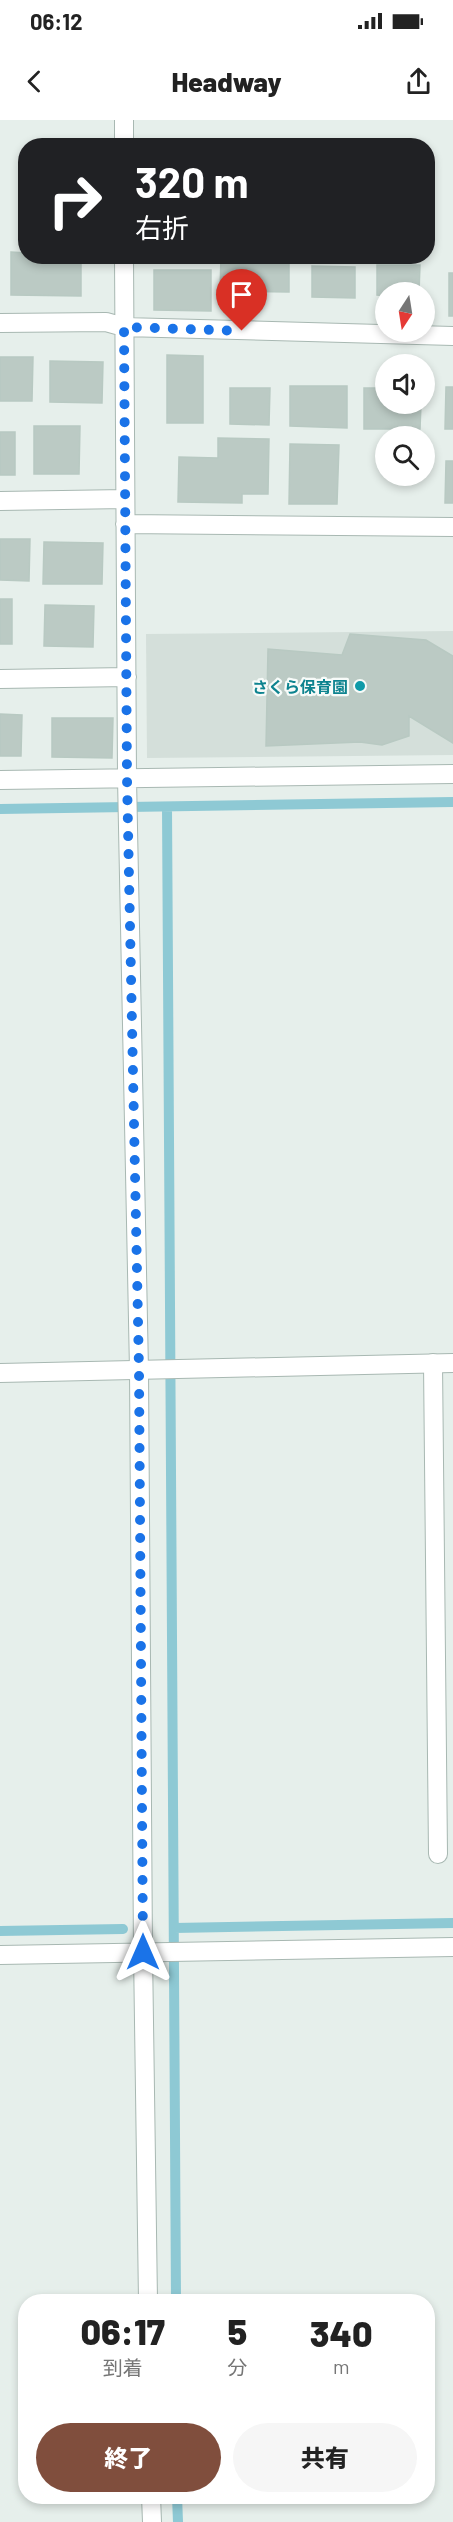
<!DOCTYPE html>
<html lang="ja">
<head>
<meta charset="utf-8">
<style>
	:root { --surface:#fff; --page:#f6f6f6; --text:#222; --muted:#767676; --accent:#804e3d }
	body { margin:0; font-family:Barlow,"Noto Sans JP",sans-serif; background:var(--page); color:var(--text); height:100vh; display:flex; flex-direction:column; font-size:22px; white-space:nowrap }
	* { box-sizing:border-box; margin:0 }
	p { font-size:20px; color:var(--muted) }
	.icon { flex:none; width:33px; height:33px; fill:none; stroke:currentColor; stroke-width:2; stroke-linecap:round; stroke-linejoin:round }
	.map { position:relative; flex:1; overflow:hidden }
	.side { position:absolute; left:18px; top:2174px; width:417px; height:210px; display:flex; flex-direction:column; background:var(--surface); border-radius:24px; box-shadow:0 3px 9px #0003 }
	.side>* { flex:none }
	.guide { position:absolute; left:18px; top:18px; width:417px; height:126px; border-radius:24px; box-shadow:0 3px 9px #0003; background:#202124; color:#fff; overflow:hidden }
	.needle { width:39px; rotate:192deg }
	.tools { position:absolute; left:375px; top:162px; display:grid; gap:12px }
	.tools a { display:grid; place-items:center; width:60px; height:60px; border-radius:50%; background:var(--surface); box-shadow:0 3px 9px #0003; font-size:30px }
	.pin { position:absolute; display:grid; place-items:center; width:51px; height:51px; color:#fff; margin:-62px -26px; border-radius:50% 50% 50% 0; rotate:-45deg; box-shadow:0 0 6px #0007 }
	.pin .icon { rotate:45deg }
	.me { position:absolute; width:66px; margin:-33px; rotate:0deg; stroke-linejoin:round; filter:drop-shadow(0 0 4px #0008) }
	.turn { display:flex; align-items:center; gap:21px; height:126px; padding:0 18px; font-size:27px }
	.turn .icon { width:78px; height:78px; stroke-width:2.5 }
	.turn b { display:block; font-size:42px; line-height:51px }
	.eta { display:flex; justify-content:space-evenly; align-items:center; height:102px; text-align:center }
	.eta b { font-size:36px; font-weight:800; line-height:42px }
	.button { display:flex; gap:12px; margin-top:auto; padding:12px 18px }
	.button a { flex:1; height:69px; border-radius:36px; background:var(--accent); color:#fff; font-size:24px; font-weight:800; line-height:69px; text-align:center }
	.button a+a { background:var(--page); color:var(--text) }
	.status { display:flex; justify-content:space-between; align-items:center; height:42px; padding:0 30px; background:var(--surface); direction:ltr }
	.status svg { height:16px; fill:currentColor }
	header { display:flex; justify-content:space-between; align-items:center; height:78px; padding:0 18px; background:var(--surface); font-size:27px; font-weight:800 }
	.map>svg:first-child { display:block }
	.built { fill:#d4dfda }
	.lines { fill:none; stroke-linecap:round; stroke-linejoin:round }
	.stream { stroke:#8ec9d4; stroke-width:10 }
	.building { fill:#bbcac4; stroke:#b8c9c2; stroke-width:1.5 }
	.minor-casing { stroke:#a8b8b2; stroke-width:20 }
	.tertiary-casing { stroke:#a8b8b2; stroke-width:20 }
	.minor { stroke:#fff; stroke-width:18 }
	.tertiary { stroke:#fff; stroke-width:18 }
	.route { stroke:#1a73e8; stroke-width:10; stroke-dasharray:0 18 }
	.culture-dot { fill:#0f9aa8; stroke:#f7fbf9; stroke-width:2 }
	.labels { text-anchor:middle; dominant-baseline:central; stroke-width:4.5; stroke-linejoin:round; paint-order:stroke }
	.culture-label { font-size:16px; font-weight:bold; fill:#0d838f; stroke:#f7fbf9; text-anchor:end }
</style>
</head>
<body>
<div class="status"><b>06:12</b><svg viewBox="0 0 49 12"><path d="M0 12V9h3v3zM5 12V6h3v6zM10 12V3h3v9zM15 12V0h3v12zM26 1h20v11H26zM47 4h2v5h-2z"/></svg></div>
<header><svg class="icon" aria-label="back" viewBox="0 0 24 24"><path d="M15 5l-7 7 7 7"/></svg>Headway<svg class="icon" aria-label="share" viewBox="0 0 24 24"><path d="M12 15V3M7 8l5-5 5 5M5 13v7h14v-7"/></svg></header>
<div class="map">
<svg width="453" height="2402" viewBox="0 0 453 2402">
	<rect width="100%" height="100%" fill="#e6efeb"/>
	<path class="built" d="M453 511V635L147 638 146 514Z"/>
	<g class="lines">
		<path class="stream" d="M167 687 176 2181
			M0 689 453 682
			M174 1808 453 1803
			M0 1811 123 1809
			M177 2376 178 2402"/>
	</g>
	<path class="building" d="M11 132 26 133V136H81V176L11 175Z
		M221 136H289V172L220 171Z
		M377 145H420L419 172H386V176L377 175Z
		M312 146 355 147V178L312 177Z
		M154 150H211V191L154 190Z
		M449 153H453V196H449Z
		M167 235 203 236V303H167Z
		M0 237H33L32 281H0Z
		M50 241 103 242 102 283 50 282Z
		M290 266H347V308L290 306Z
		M446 267H453V309H445Z
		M230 268H270L269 305 230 304Z
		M364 268H386V284H421L420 309H364Z
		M34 306H80L79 354H34Z
		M0 312H15V355H0Z
		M218 318 269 319 268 374H242V383L178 382 179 337 218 338Z
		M290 324 339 325 337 384H289Z
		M446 341H453V383H445Z
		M0 419H30L29 461 0 460Z
		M44 422 103 423 102 464H43Z
		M0 479H12V524H0Z
		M45 485 94 486 93 527 44 526Z
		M350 514 426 520 453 536V623L409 596V616L382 625 360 622 266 626 268 529 342 535Z
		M0 594 22 595 21 636H0Z
		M52 598H113L112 638 52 637Z"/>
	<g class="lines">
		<defs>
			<path id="minor" d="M124 26V0
				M124 136 127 658 139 1250 143 1832 148 2181
				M0 203 106 202 124 207 453 216
				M0 381 125 379
				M125 404 453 407
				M0 559 127 557
				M0 660 453 654
				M433 1243 438 1734
				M0 1835 453 1827
				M151 2376 152 2402"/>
			<path id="tertiary" d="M0 1253 453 1243"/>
		</defs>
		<use href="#minor" class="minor-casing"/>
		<use href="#tertiary" class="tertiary-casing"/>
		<use href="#minor" class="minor"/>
		<use href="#tertiary" class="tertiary"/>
	</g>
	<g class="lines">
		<path class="route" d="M143 1832 139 1250 127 658 124 207 242 211"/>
	</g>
	<circle class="culture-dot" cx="360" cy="566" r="6"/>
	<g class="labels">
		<g class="culture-label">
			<text x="348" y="566">さくら保育園</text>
		</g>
	</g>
</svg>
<div class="tools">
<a><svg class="needle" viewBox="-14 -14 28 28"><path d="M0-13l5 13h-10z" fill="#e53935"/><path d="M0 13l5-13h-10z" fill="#767676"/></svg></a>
<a><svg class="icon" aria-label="sound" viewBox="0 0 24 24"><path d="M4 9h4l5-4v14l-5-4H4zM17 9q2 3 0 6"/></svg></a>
<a><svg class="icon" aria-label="search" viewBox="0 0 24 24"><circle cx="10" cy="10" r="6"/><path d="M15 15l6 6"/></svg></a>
</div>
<div class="pin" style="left:242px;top:211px;background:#d93025"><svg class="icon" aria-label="arrive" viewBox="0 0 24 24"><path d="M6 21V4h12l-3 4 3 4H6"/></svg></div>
<svg class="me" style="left:143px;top:1832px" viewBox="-20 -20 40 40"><path d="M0-17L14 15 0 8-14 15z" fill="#1a73e8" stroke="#fff" stroke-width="4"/></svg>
<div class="guide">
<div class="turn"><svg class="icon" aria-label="right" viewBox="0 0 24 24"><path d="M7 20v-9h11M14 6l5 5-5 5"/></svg><div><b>320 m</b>右折</div></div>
</div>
<section class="side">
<div class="eta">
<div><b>06:17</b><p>到着</p></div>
<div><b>5</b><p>分</p></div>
<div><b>340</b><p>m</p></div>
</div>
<div class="button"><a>終了</a><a>共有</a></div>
</section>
</div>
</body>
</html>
